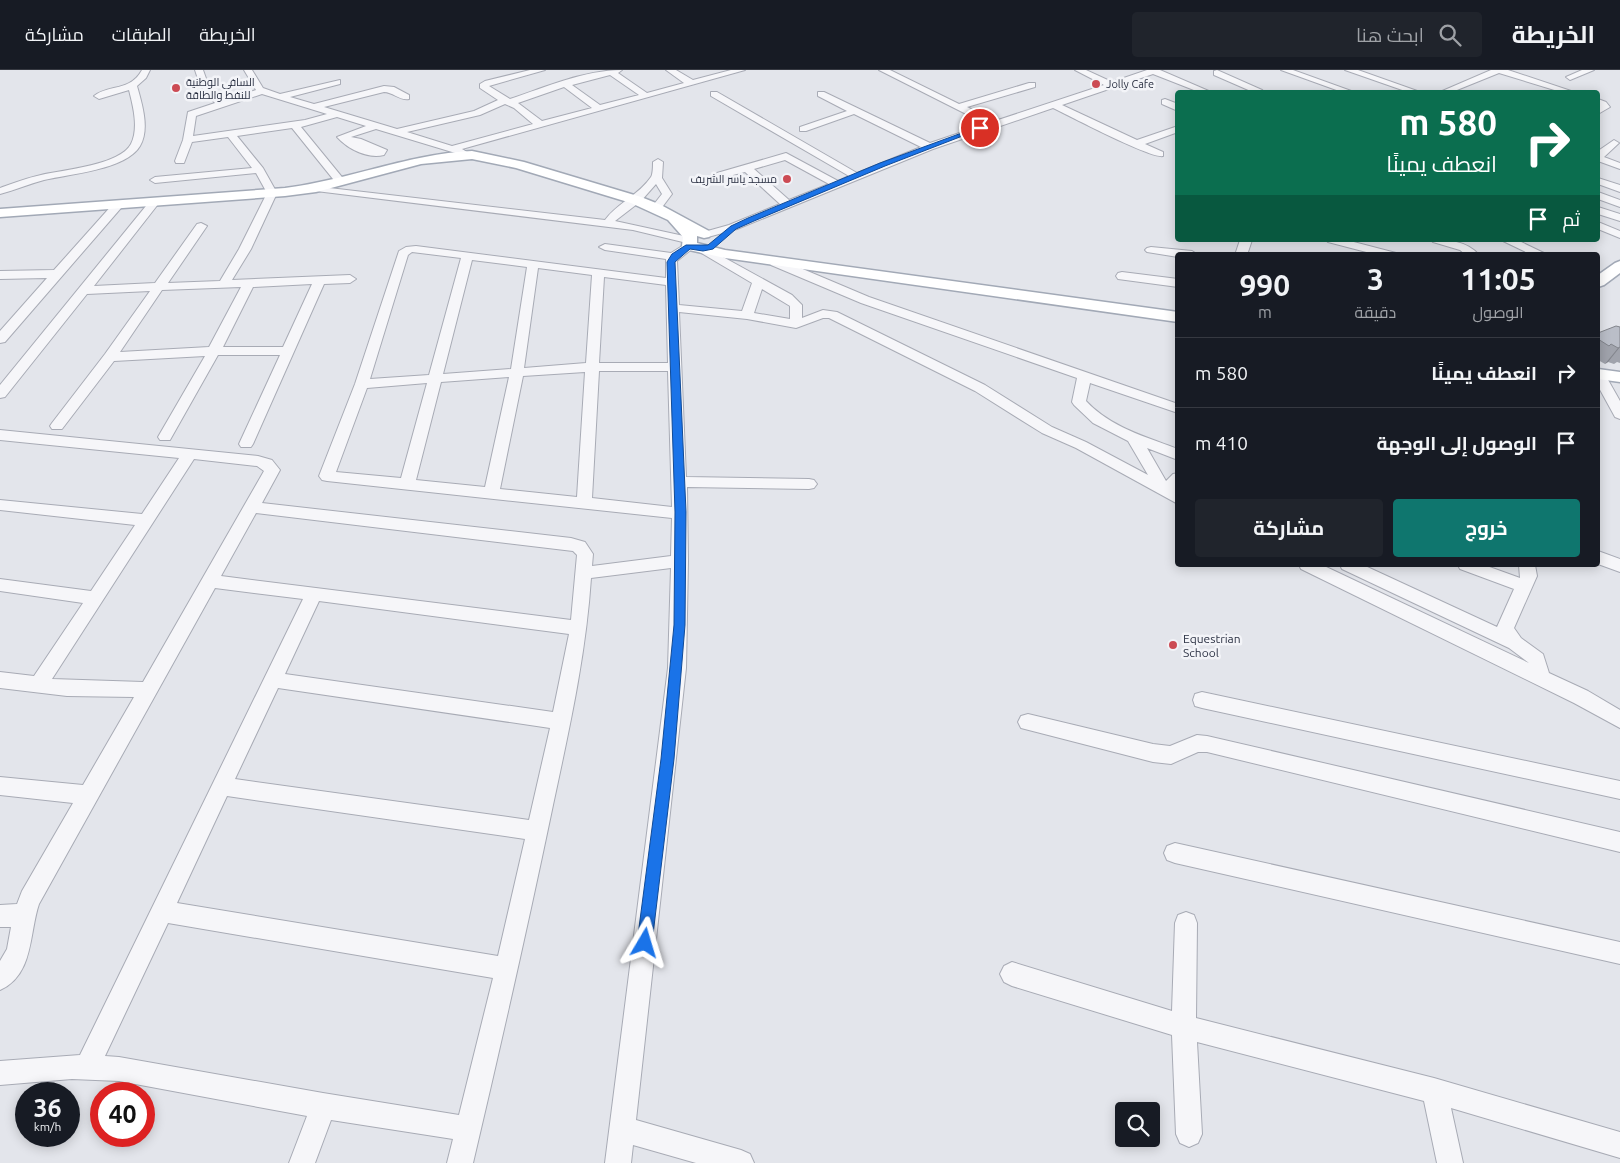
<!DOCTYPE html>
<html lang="ar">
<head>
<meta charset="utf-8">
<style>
	:root { --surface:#171b24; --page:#20242c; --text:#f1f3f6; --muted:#9ea1a6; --line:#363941; --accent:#0f766e }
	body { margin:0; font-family:Ubuntu,Cairo,sans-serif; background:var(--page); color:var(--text); direction:rtl; height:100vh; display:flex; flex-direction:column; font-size:19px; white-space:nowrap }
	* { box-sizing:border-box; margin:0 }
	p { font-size:16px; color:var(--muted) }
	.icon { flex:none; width:28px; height:28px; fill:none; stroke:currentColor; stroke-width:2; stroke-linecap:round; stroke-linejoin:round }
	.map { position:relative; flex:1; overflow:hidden; direction:ltr }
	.sheet { position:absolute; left:1175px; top:182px; width:425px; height:315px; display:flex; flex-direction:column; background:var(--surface); border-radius:5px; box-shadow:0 2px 12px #0003; direction:rtl }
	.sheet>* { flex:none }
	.banner { position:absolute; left:1175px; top:20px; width:425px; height:152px; border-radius:5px; box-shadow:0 2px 12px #0003; direction:rtl; background:#0b6e4f; color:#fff; overflow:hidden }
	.fabs { position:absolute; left:1115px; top:1032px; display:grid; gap:10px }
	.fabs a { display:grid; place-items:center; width:45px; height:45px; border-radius:5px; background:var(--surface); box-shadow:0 2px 12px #0003; font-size:25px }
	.speed { position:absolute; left:15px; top:1012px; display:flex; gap:10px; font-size:25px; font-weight:700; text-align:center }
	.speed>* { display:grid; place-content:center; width:65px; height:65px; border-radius:50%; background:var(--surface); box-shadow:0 2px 12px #0003; line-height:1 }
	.speed small { font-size:12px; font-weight:400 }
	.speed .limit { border:8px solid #d22; background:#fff; color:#111 }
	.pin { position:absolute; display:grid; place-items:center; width:42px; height:42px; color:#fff; margin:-21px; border:2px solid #fff; border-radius:50%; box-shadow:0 1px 5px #0007 }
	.me { position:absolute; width:55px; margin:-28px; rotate:7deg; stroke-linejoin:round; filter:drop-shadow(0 0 4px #0008) }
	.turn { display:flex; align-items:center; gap:18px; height:105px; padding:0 20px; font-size:22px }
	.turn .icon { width:65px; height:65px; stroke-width:2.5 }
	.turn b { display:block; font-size:35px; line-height:42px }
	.then { display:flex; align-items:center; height:48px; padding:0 20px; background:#0003; gap:10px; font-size:19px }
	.eta { display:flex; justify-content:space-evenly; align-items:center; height:85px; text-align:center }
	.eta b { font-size:30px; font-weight:700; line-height:35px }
	.action { display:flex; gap:10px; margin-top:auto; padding:10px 20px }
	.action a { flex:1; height:58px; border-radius:5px; background:var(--accent); color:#fff; font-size:20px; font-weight:700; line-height:58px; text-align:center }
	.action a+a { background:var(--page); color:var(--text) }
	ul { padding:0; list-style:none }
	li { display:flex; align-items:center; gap:15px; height:70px; padding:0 20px; border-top:1px solid var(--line) }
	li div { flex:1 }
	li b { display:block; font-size:19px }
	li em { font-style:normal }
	header { display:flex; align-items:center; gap:30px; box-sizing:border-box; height:70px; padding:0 25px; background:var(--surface); border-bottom:1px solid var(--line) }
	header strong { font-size:24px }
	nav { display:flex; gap:28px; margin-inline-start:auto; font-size:18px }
	.search { width:350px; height:45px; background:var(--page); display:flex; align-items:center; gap:12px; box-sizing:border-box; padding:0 18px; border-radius:5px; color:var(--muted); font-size:19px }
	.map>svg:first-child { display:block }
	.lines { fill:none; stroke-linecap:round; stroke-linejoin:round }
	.minor-casing { stroke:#a8abb5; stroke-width:2 }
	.major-casing { stroke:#a2a9b6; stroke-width:3 }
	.minor { fill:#f6f6f9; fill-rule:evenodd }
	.major { fill:#fff; fill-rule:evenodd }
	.wall { fill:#a0a3ac }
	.shaded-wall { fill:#82858c }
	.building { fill:#babec8; stroke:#82858c }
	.route { fill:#1a73e8; stroke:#114b97 }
	.poi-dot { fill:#cc4b54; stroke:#f3f4f8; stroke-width:2 }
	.labels { text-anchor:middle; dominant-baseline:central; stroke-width:5; stroke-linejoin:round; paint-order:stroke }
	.far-poi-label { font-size:11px; fill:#2b3143; stroke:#f3f4f8; text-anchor:start }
	.poi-label { font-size:12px; fill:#2b3143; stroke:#f3f4f8; text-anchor:start }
</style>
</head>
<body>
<header>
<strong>الخريطة</strong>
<div class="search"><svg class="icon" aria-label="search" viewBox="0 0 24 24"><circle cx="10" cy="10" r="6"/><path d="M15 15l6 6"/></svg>ابحث هنا</div>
<nav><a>الخريطة</a><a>الطبقات</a><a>مشاركة</a></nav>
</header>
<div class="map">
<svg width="1620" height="1093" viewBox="0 0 1620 1093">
	<rect width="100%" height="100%" fill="#e3e5eb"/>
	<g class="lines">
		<defs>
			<path id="minor" d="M142 0H150L146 8 137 16C142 34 150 59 140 76 126 100 69 104 44 110 29 114 15 120 0 124V118C14 113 27 108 41 105 63 100 120 95 131 74 139 58 133 36 129 20L99 29 94 26C109 14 130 22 142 0Z
				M195 0H203L208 14 223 31 256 20 244 0H252L263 18 280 24 340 10V14L290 27 314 34 384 16 394 17 409 25V29C400 31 393 22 384 22L324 37 397 59 474 41 498 30 480 18V14L485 11 530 0H545L489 16 510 29C546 17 585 0 622 0L618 3 647 23 684 13 666 0H676L693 10 731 0H745L462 79 467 82 462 85 376 59 351 67 361 69 387 80 384 85C367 89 348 79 337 67L366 56 337 47 301 57 346 112 341 115 337 114 292 58 237 66 263 98 277 123 251 179 232 210 350 205 356 209 350 213 324 214 253 374 251 377H241L239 374 280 285H218L170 370H160L158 367 205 286 114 291 62 359H52L50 356 52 353 105 284 150 221 87 224 5 327 0 328V315L150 131 154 130 159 133 94 216 155 213 197 154 201 153 207 156 168 213 220 211 239 179 267 123 256 103 155 113 150 110 155 107 252 98 228 67 192 72 184 93H176L175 91 183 70 188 42 215 33 200 15ZM610 5 639 25 600 35 572 15ZM564 17 592 38 542 51 518 33ZM262 24 327 44 305 50 193 66 196 46ZM505 34 514 38 533 54 452 76 407 62 480 45ZM312 214 283 277H223L253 217ZM241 217 209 277 120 282 162 220Z
				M879 0H890L959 34 1029 13H1035V17L967 37 995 51 1104 15 1075 0H1086L1112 12 1147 0H1160L1211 22H1199L1153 4 1062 35 1137 70 1178 56V62L1145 74 1163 82V86C1151 89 1070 46 1053 38L933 79 737 159 708 167 704 166 702 164 704 162 729 155 780 134 745 102 721 108 716 105 717 103 786 83 838 111 849 106 711 26V22H717L857 103 921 77 854 44 806 61H800V57L847 41 818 26V22H824L930 73 986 54ZM785 90 829 114 789 130 754 99Z
				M1217 0 1262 20 1264 22H1253L1214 5V1Z
				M1281 0H1293L1354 22H1342Z
				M1345 0H1358L1420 22H1408Z
				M1491 0H1508L1574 22H1561L1499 3 1452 22H1440Z
				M1582 0H1594L1570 10 1566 7Z
				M1165 29 1178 34V41L1162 34V30Z
				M1598 29 1606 32 1610 37 1598 44V37L1600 36 1598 35Z
				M1614 70 1619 73 1604 87 1620 93V99L1598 91V81Z
				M658 89 663 92 662 108 672 124 660 140H652L651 138 662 124 656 114 641 131 615 151 693 168 695 170 691 173 695 176H703L792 225 802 235V248L823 240 837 242 985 315 1052 357 1086 372 1148 405 1128 371 1093 353 1074 335 1072 332 1077 308 861 233 771 195 769 192 775 188 779 189 869 227 1178 334V343L1090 313 1086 331C1110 357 1146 367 1178 379V390L1147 378 1166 411 1173 404 1178 403V418L1175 421 1178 422V434L1076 378 1042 363 975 321 829 248H823L796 258 747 249 679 242 686 407 809 409 814 410 817 414 814 418 809 419 687 417 688 491 686 598 636 1050 741 1080 750 1084 754 1093H696L633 1075 631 1093H605L668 598 671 498 591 508C586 585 569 660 553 735 528 855 501 974 473 1093H447L453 1069 331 1050 315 1093H289L307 1046 119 1011 72 1009 0 1015V991L80 985 303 529 215 518 39 834C29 863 34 905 0 920V891L7 879 11 857H0V835L17 834 22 821 73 733 0 725V707L83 715 134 627 67 626 0 618V602L34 606 83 533 0 521V509L91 521 135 455 0 440V430L142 444 179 388 0 370V360L258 386 272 390 280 400 262 433 571 468 585 472 593 484 592 496 671 486 672 448 327 411 322 410 319 406 355 314 399 181 406 177 416 176 666 208V189L605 180 599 177 605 174 671 183 687 173 633 160 316 121 312 120 311 118 312 116 605 150C617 133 639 125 651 107 653 104 653 96 653 92ZM693 178 752 213 742 241 679 235 677 191ZM412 182 461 188 429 305 370 309 408 185ZM472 190 527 197 511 299 443 304ZM538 198 592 205 586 293 524 298ZM604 207 666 215 668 293H599ZM762 219 790 236V249L754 243ZM599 301H668L672 437 592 428ZM585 302 577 427 500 419 523 306ZM509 307 485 417 416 410 441 312ZM427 313 401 408 336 402 367 318ZM194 389 257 396 264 401 143 612 52 609ZM256 443 573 481 577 485 571 550 221 506ZM319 531 569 564 553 642 285 604ZM278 618 550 658 529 750 235 709ZM227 726 525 769 498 886 177 833ZM168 853 493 908 459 1045 323 1023 119 987 105 986Z
				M1598 108 1620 115V122L1598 114Z
				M1598 122 1620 130V137L1598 129Z
				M117 133 122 136 121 138 5 272 0 273V261L47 208 0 209V201L54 200 113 134Z
				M1598 137 1620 144V151L1598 144Z
				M1598 152 1620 161V168L1598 159Z
				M1240 170H1252L1247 185H1235Z
				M1326 170H1346L1396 183 1398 185H1378L1328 172Z
				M1431 170C1449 170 1467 171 1479 185H1466L1460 180 1433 172Z
				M1501 170H1517L1548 185H1532Z
				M1151 177 1192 181 1198 185H1178V187L1147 182 1145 180 1147 178Z
				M1122 202 1178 209V217L1118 209 1116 206 1118 203Z
				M1598 300 1603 301 1620 331V349L1615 347 1598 316Z
				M1598 481 1620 489V502L1598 494Z
				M1299 495H1322L1529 593 1509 578 1342 499 1340 495H1363L1497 557 1514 519 1460 499 1458 495H1484L1520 508 1519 495H1535L1537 506 1514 558 1521 568 1543 584 1549 603 1588 621 1620 640V658L1574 633 1301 499Z
				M1202 622 1620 711V729L1202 638 1195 636 1193 630 1195 624Z
				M1028 644 1153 674 1170 676 1197 665 1207 666 1620 762V782L1207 682H1198L1171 694 1153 692 1021 658 1018 652 1021 646Z
				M1175 773 1620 872V894L1175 793 1167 790 1164 783 1167 776Z
				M1186 842 1194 845 1197 853 1196 948 1434 1008 1620 1062V1088L1451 1038 1463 1093H1437L1424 1031 1197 972 1202 1064 1198 1073 1189 1077 1180 1073 1176 1064 1172 965 1012 916 1004 912 1000 904 1004 896 1012 892 1172 941 1175 853 1178 845Z"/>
			<path id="major" d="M472 81 524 92 641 127 661 135 709 161 711 164 709 167 704 168 697 166V173L725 180 1178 242V252L725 188 689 180 684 179 682 176 683 167 668 150 631 133 516 98 472 89 421 94 316 122 285 126 0 147V139L285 118C349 110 408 84 472 81Z
				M1620 191V203L1604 215 1598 217V205L1615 193Z
				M1598 299 1620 302V312L1598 309Z"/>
		</defs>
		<use href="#minor" class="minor-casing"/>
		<use href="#major" class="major-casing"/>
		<use href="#minor" class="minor"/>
		<use href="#major" class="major"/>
	</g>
	<path class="wall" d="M1620 257V293L1617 292 1614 294 1608 292 1605 294 1598 290V263Z"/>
	<path class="shaded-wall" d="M1620 277 1608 292 1605 294 1618 278Z"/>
	<path class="building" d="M1616 256 1620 257V277L1618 278 1611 274 1609 276 1598 269V263Z"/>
	<path class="route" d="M978 57 983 58 885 96 754 151 736 159 713 179 703 181 690 179 675 192 686 442 685 555 674 689 652 873 650 878 645 880 640 878 637 873 661 689 674 555 675 442 667 192 672 184 686 175H708L731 156 748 148 880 93Z"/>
	<g class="poi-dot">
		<circle cx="1096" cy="14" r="5"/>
		<circle cx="176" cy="18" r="5"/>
		<circle cx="787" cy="109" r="5"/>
		<circle cx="1173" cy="575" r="5"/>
	</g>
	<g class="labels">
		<g class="far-poi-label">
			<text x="186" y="12">السافي الوطنية<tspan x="186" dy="13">للنفط والطاقة</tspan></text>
			<text x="1106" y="14">Jolly Cafe</text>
			<text x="777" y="109" text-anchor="end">مسجد ياسر الشريف</text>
		</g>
		<g class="poi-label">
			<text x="1183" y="568">Equestrian<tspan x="1183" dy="14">School</tspan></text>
		</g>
	</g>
</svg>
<div class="fabs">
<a><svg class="icon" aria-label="search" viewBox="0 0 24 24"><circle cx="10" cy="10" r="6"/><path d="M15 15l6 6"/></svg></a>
</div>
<div class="speed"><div>36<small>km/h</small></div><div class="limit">40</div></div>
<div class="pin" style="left:980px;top:58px;background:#d93025"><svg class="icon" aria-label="arrive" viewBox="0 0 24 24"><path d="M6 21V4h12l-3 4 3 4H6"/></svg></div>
<svg class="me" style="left:645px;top:873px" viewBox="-20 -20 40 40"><path d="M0-17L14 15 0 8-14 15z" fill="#1a73e8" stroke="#fff" stroke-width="4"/></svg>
<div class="banner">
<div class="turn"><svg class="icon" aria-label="right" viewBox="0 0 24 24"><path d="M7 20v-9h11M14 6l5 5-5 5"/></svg><div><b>580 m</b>انعطف يمينًا</div></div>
<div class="then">ثم<svg class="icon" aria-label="arrive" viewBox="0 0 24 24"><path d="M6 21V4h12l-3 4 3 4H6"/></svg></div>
</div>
<section class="sheet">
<div class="eta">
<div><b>11:05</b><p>الوصول</p></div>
<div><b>3</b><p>دقيقة</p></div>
<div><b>990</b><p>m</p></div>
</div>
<ul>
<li><svg class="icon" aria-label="right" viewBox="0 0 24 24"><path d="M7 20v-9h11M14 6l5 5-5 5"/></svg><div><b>انعطف يمينًا</b></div><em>580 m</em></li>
<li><svg class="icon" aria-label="arrive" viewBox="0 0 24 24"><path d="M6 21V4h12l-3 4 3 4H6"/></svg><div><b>الوصول إلى الوجهة</b></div><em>410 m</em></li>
</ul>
<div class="action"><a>خروج</a><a>مشاركة</a></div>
</section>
</div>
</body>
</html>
